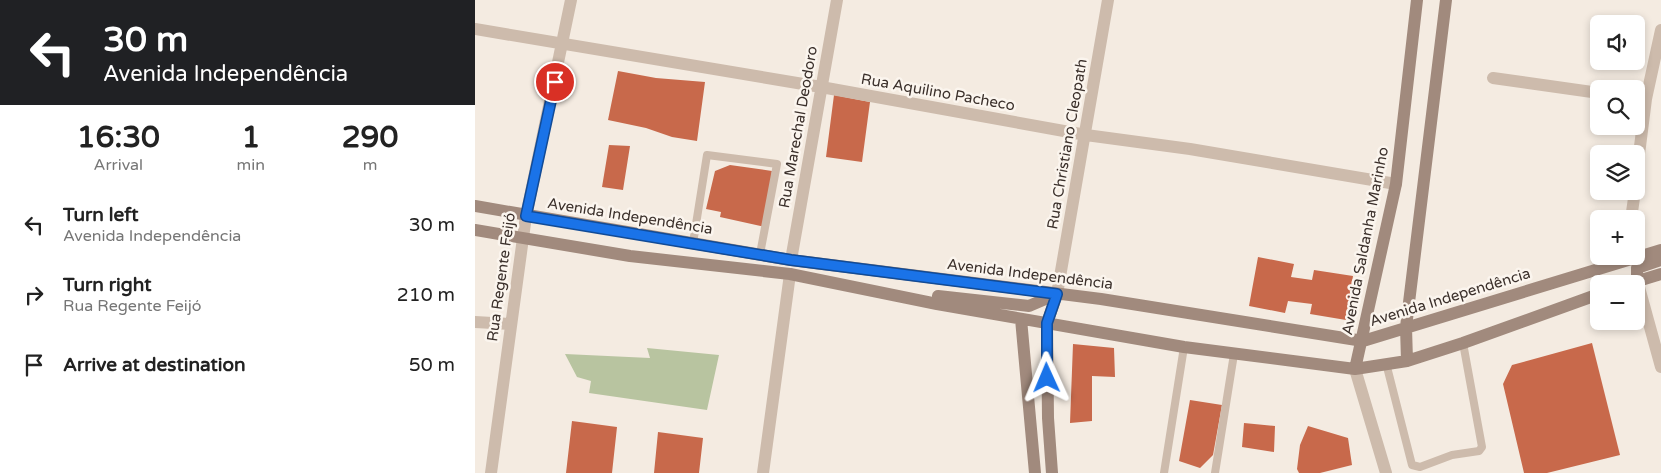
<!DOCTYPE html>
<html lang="en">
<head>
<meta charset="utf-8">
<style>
	:root { --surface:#fff; --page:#f2f2f2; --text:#222; --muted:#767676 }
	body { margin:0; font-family:"Varela Round",sans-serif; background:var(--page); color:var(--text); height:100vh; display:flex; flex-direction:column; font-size:19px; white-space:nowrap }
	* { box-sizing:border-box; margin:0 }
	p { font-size:16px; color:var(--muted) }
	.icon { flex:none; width:28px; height:28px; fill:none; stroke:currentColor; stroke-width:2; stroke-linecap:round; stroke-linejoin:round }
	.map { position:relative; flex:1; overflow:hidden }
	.sheet { display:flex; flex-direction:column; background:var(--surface); width:475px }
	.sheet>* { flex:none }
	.banner { background:#202124; color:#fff; overflow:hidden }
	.fabs { position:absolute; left:1115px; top:15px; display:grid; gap:10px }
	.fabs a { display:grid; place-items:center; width:55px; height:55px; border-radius:8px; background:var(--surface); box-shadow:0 2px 8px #0003; font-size:25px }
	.pin { position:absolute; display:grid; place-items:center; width:42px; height:42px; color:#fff; margin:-21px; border:2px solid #fff; border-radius:50%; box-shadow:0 1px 5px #0007 }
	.me { position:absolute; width:55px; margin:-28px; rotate:359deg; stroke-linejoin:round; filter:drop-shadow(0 0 4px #0008) }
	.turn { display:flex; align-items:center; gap:18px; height:105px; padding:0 20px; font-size:22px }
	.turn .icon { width:65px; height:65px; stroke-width:2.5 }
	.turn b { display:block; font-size:35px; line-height:42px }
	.eta { display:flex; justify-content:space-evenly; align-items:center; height:85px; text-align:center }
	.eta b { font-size:30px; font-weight:800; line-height:35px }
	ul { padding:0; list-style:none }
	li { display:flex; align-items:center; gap:15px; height:70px; padding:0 20px }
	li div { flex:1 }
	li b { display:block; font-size:19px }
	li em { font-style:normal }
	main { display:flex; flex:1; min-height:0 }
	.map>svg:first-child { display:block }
	.green { fill:#b8c4a0 }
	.building { fill:#c8694b }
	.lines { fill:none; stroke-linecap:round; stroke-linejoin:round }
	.lane { stroke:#cdbbac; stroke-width:8 }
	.street { stroke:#cdbbac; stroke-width:12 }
	.secondary { stroke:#a18a7d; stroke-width:12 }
	.route-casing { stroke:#114b97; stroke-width:12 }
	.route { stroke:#1a73e8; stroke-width:9 }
	.labels { text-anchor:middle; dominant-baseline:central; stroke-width:5; stroke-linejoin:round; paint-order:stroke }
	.street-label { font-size:15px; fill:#3b302b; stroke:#fbf5ee }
</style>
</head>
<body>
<main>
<section class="sheet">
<div class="banner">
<div class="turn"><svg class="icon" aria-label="left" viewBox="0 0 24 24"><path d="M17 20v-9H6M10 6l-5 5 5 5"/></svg><div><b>30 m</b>Avenida Independência</div></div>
</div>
<div class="eta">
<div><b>16:30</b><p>Arrival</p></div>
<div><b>1</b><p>min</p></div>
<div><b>290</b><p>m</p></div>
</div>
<ul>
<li><svg class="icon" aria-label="left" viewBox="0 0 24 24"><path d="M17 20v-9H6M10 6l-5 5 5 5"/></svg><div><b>Turn left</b><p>Avenida Independência</p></div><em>30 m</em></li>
<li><svg class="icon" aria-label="right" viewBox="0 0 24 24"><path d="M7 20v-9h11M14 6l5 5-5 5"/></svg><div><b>Turn right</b><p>Rua Regente Feijó</p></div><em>210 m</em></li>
<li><svg class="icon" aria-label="arrive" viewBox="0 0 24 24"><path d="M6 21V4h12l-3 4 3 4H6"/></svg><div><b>Arrive at destination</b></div><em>50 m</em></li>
</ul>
</section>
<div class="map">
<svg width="1186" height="473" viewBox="0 0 1186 473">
	<rect width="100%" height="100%" fill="#f4ebe1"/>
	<path class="green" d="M172 348 244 355 232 410 114 393 116 381 102 377 90 354 175 358Z"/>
	<path class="building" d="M143 71 181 78 230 82 222 141 197 137 171 128 133 120Z
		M359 95 395 102 387 162 351 157Z
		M134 145 155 146 148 190 127 187Z
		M255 165 297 171 290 227 245 217 246 212 231 209 240 171Z
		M783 257 819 264 816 277 837 280 839 270 878 276 871 320 835 314 837 304 813 301 810 313 774 306Z
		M1117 343 1145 455 1072 473H1049L1028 384 1037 365Z
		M598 344 639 348 640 377 617 376V421L595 423Z
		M715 400 747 405 738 455 725 468 704 461Z
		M97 421 142 427 137 473H91Z
		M769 423 800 426 799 452 767 447Z
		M833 426 873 438 877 465 845 473H824L822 469 825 445Z
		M183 432 228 438 224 473H179Z"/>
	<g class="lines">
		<path class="lane" d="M218 243 232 155 302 164 285 254
			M911 363 937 465 945 467 977 455 1004 451 1007 447 988 343
			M689 473 709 347
			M740 473 759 354"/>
		<path class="street" d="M0 29 346 87 611 135 715 149 921 184
			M1018 78 1124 93
			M1161 178 1171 99 1186 30
			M1156 219 1160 191
			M316 260 362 0
			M1162 280 1186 367
			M582 294 633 0
			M0 322 36 324
			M880 369 911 473
			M16 473 51 216 96 0
			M288 473 315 274"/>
		<path class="secondary" d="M0 206 316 260 626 299 888 341 1186 250
			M0 230 155 256 315 274 462 304 709 347 880 369 932 361 988 343 1124 294
			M1162 280V268L1186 260
			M1153 284 1186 274
			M463 296 554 306 582 294
			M546 319 560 473
			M932 361 931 327 971 0
			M880 369 921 184 942 0
			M577 473 573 418 572 323 582 294"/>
	</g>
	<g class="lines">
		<defs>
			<path id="route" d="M80 82 51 216 316 260 582 294 572 323V378"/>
		</defs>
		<use href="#route" class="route-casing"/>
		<use href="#route" class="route"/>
	</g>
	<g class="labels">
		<g class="street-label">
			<text transform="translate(463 92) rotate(10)">Rua Aquilino Pacheco</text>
			<text transform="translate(323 127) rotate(-80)">Rua Marechal Deodoro</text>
			<text transform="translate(592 144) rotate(-80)">Rua Christiano Cleopath</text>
			<text transform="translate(155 216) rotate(9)">Avenida Independência</text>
			<text transform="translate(890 241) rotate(-79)">Avenida Saldanha Marinho</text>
			<text transform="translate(555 274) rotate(7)">Avenida Independência</text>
			<text transform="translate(26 277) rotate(-82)">Rua Regente Feijó</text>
			<text transform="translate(975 297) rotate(-17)">Avenida Independência</text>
		</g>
	</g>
</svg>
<div class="fabs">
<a><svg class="icon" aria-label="sound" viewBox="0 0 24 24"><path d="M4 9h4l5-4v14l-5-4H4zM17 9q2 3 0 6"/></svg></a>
<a><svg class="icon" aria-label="search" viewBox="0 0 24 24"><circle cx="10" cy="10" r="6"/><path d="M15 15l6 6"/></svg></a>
<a><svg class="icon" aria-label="layers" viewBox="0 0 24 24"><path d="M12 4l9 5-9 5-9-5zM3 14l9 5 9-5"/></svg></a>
<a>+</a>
<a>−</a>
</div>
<div class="pin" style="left:80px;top:82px;background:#d93025"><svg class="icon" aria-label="arrive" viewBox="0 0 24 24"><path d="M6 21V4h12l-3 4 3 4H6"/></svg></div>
<svg class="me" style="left:572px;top:378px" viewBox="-20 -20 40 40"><path d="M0-17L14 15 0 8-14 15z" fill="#1a73e8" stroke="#fff" stroke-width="4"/></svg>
</div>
</main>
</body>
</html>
